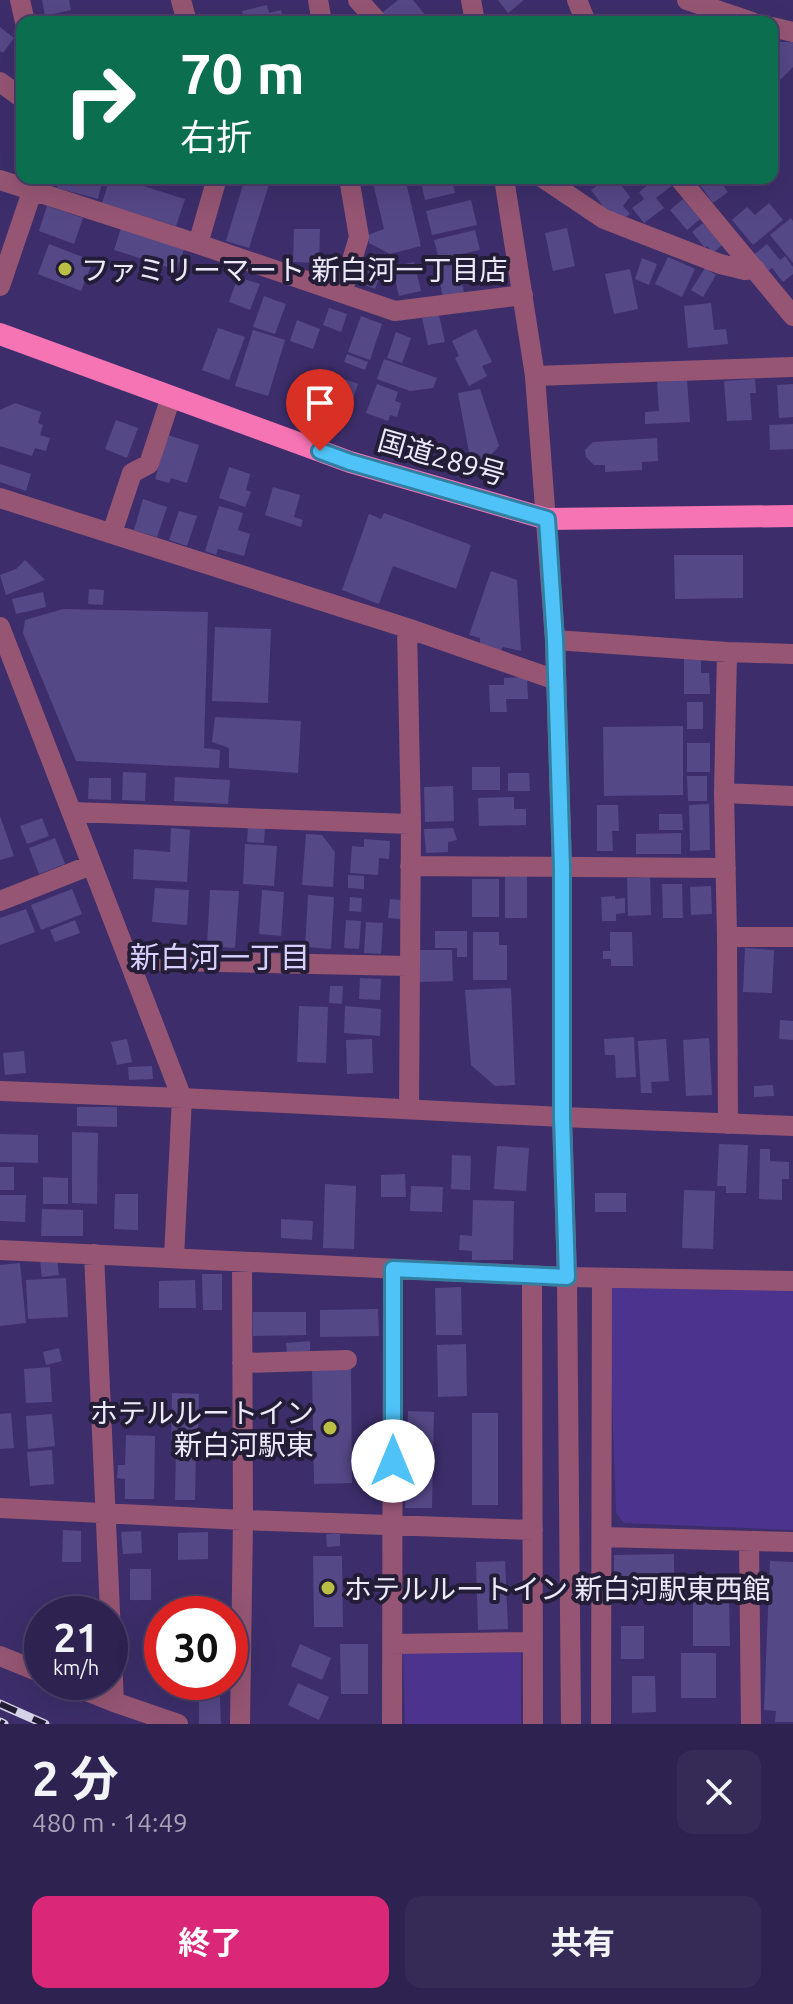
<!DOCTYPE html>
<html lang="ja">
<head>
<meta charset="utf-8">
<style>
	:root { --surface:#2e2250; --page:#362a57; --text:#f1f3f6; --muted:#a7a4b7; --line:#493f67; --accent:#db2777 }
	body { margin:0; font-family:Ubuntu,"Noto Sans JP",sans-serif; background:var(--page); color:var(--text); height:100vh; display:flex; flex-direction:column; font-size:30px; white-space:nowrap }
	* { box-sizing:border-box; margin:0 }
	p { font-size:26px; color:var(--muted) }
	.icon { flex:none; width:44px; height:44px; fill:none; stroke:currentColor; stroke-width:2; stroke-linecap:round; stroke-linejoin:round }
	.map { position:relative; height:1724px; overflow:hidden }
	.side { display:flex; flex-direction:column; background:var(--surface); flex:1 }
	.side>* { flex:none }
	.banner { position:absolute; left:16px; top:16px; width:762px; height:168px; border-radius:16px; box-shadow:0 8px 32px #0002,0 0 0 2px var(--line); background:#0b6e4f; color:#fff; overflow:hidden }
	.speed { position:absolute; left:24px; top:1596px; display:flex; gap:16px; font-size:40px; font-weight:700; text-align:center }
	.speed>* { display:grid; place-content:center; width:104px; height:104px; border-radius:50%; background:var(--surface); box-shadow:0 8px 32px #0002,0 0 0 2px var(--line); line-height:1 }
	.speed small { font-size:20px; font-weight:400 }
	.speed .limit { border:12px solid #d22; background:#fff; color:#111 }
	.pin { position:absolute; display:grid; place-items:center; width:68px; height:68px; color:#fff; margin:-82px -34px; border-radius:50% 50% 50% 0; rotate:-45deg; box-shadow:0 0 8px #0007 }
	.pin .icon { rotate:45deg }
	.me { position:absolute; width:88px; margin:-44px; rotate:0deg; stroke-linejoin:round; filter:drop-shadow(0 0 6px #0008) }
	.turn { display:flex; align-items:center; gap:28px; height:168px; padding:0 32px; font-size:36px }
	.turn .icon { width:104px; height:104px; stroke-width:2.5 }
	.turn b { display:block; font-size:56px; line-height:68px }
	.round { display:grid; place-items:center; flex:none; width:84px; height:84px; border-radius:16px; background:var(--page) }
	.summary { display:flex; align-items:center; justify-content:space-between; height:136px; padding:0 32px }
	h1 { font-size:48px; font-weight:700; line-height:60px }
	.action { display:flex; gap:16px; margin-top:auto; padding:16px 32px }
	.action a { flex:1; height:92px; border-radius:16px; background:var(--accent); color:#fff; font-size:32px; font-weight:700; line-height:92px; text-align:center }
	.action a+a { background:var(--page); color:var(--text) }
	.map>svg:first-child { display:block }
	.green { fill:#4c338d }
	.building { fill:#554887 }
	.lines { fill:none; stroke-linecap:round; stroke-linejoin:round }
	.minor { stroke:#965673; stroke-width:20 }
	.tertiary { stroke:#965673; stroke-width:20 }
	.trunk { stroke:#f674b4; stroke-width:22 }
	.rail-casing { stroke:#d6d2e7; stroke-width:9 }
	.rail { stroke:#231d38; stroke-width:6; stroke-dasharray:18; stroke-linecap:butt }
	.route-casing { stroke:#337fa1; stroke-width:20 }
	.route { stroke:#4fc3f7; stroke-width:14 }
	.poi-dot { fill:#bbc045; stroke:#231d38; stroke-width:3 }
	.labels { text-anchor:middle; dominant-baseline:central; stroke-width:8; stroke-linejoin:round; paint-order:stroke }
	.poi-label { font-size:28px; fill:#eceaf9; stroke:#231d38; text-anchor:start }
	.street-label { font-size:28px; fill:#eceaf9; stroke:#231d38 }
	.neighbourhood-label { font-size:30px; fill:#d7d0fd; stroke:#231d38 }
</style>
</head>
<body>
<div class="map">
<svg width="793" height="1724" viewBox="0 0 793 1724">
	<rect width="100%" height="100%" fill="#3d2e6b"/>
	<path class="green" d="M793 1284V1530L624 1523 616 1513 608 1286Z
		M521 1647V1724H405L403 1649Z"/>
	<path class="building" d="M42 0H69L71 10 45 16Z
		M398 0H413L430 21 391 22 383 12Z
		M498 0H524L508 13Z
		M267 5 269 13 281 10 284 22H245L242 11Z
		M0 27 14 38 3 53 0 51Z
		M780 42H793V67L780 80 772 71V50Z
		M59 178H103L98 199 57 188Z
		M110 178H118L185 199 176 226 102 203Z
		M245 178H271L249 248 226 241Z
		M405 178 421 246 390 254 369 243 368 235 384 229 372 179Z
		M420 178H451L455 193 425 200Z
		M608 178H616L630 197 623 206 630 214 625 218 608 213 591 190Z
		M657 178H670L674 184 656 198 664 208 644 223 632 208 644 199 639 192Z
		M695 178H718L728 192 713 203Z
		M683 199 700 219 687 230 670 210Z
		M471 200 477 225 432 235 426 211Z
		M769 203 783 220 753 245 732 220 747 207 755 215Z
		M47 206 83 218 74 244 39 231Z
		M791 218 793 221V263L770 235Z
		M123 222 186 243 177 270 114 250Z
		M703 223 722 245 713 253 707 246 705 248 692 232Z
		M567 228 575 266 553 271 545 233Z
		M294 229H320L319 263 293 262Z
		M475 230 480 250 439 259 434 240Z
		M49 244 93 261 81 291 38 274Z
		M767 244 780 260 785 256 793 267V274L783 282 772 268 766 273 752 256Z
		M367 255 385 262 375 289 357 282Z
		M668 257 695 269 682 297 655 284Z
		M642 258 657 264 649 285 635 279Z
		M457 260 464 292 443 297 436 265Z
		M414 262 421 291 399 296 392 267Z
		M705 268 716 275 703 297 691 290Z
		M630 269 638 309 614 314 605 274Z
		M238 277 260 284 250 310 229 302Z
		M264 296 286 304 275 334 253 327Z
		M711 303 714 330 726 329 728 344 688 348 684 306Z
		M329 308 347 314 341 332 323 325Z
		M439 315 445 342 428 345 422 318Z
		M361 316 382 324 370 360 348 352Z
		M297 320 320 329 313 349 290 341Z
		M218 328 245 337 229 380 202 370Z
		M476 329 492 362 482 366 487 376 469 386 455 358 459 356 452 341Z
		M253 330 285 340 268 396 235 386Z
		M396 332 411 338 402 363 387 358Z
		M347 354 368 362 365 370 344 362Z
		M384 359 437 378 433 388 410 391 377 379Z
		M328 373 358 384 345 422 314 411Z
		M755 379 756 393H750L752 420 727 421 724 381Z
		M687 380 690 422 645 424V412L659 411 657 382Z
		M377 384 398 392 395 401 401 403 397 417 390 415 388 421 366 413Z
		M793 384V417L779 418 777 385Z
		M480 389 499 446 488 458 471 463 458 393Z
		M15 403 41 412 38 423 43 425 40 435 50 438 46 451 35 448 32 456 0 446V410Z
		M116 420 138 428 127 458 105 449Z
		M793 424V449L770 450 769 425Z
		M168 435 199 445 187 483 171 478 169 483 155 479Z
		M657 438 658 461 642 462V470L605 472V465H594L586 457 585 450 593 442Z
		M0 464 31 474 26 491 0 482Z
		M229 467 250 474 246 490 251 492 245 507 219 498Z
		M273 487 300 495 294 517 303 520 301 527 265 515Z
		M143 499 167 507 157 537 134 530Z
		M219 506 243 513 238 530 250 534 244 556 218 549 216 555 205 551Z
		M179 511 197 516 187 546 169 540Z
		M384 513 471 545 456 589 393 566 379 604 342 590 369 514 381 519Z
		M674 555H743V598L675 599Z
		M25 560 45 580 6 595 0 575 16 569Z
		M491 571 517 580 521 651 503 647 499 652 480 644V638L469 635Z
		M89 589 104 590 103 605 88 604Z
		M43 592 46 607 16 614 12 599Z
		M63 609 208 612 204 748 220 750 219 768 76 761 23 633 25 620Z
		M215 627 271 629 268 703 212 701Z
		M684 656H701V673H709L710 694H684Z
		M527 677 528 699H506L507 712H490L489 685H504V678Z
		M687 702H703V729H687Z
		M215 717 301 721 298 773 229 768V748L212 742Z
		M683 726V795L604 796 603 727Z
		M687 743H710V772H687Z
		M472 767H500V790H472Z
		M123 772 146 773 145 801 122 800Z
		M508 773H529L530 791H508Z
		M687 776H707V801H688Z
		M175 777 230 780 228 804 174 801Z
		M89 778H111V800L88 799Z
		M453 786 454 821 425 822 424 787Z
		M514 797V809H526V825L479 826 478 798Z
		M709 804 710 850 690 851 689 805Z
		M597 805H618L619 831H612L613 851H597Z
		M659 814H682L683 830H659Z
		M0 816 14 856 0 860Z
		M42 818 49 836 27 844 20 826Z
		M248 827 265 828 264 843 247 842Z
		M171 828 190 830 187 882 133 879 134 849 170 852Z
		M453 828 457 840 448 842V852L426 853 424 829Z
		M681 833V854H636V834Z
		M306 834 322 835 335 852 333 887 302 885Z
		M55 838 65 864 39 874 29 848Z
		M364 839 390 841 389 859 379 858 378 875 350 873 352 846 364 847Z
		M245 844 277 846 274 886 243 884Z
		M505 874 527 875V918H505Z
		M348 875 364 876V889L348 888Z
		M650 877 651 915 628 916 627 878Z
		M472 879H499V917H472Z
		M662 884H682L683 918H663Z
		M711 886 712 914 691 915 690 887Z
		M155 888 189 890 187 925 152 922Z
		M72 889 82 914 41 930 31 905Z
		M210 890 239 891 235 948 207 946Z
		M262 890 284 892 281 936 259 934Z
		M308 895 334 897 331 949 305 947Z
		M615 896V899L625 898V913L616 914V921H602L601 897Z
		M350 897 362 898 361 912 349 911Z
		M390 899 402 900 401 919 388 918Z
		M26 909 35 932 0 945V918Z
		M75 920 80 933 55 942 50 930Z
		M346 920 361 921 359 949 344 948Z
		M366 922 383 923 381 954 364 953Z
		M435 931H467V957H457V948H435Z
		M473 932H499V945H507V980H473Z
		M610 932H632L633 966H611V959H603V951H610Z
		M745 948 774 950 772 993 743 992Z
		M420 950H452L453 981 420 982Z
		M360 978 381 979 380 1000 359 999Z
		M330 986H343L342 1004 329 1003Z
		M511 988 515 1085 495 1086 471 1065 465 990Z
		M299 1006 328 1007 326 1063 297 1062Z
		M345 1006 381 1009 380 1036 344 1033Z
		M780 1020 793 1021V1040L779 1039Z
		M634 1037 636 1077 616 1078 615 1055H605L604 1039Z
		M709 1038 712 1095 686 1096 683 1040Z
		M127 1039 132 1062 117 1065 111 1042Z
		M372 1039 373 1073 347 1074 346 1040Z
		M666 1039 669 1081 651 1082 652 1093H641L638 1041Z
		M24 1051 26 1073 5 1075 3 1053Z
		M152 1066 153 1079 129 1080 128 1067Z
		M773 1085 774 1096 754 1097V1086Z
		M77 1107H117V1127L77 1126Z
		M72 1132 98 1133 97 1204 72 1203Z
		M0 1134 38 1135V1163L0 1162Z
		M719 1144 748 1145 746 1193H726V1186H717Z
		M497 1146 529 1148 526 1191 494 1189Z
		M760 1149H770V1161L789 1162V1179H782V1200L759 1199Z
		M452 1155 471 1156 470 1190 451 1189Z
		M0 1167H14V1190H0Z
		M405 1174 406 1197H381V1175Z
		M43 1177 68 1178V1204H43Z
		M325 1184 356 1186 354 1249 323 1248Z
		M411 1186 443 1187 442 1212 410 1211Z
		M684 1190 715 1191 713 1249 682 1248Z
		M595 1193H626V1212H595Z
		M115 1194H138V1230L114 1229Z
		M0 1195H26L25 1222 0 1221Z
		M473 1200 514 1201 513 1260H472V1251L459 1250 460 1235 472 1236Z
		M42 1209 83 1210V1236H41Z
		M281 1219 313 1221 312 1240 281 1238Z
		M57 1259 59 1275 42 1277 40 1261Z
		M20 1263 26 1323 0 1326V1265Z
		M202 1274H222V1310H203Z
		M66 1278 68 1317 28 1319 26 1280Z
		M195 1280 196 1308H159V1281Z
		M461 1287 462 1335H436L435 1288Z
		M378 1309 379 1336 320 1337V1310Z
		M253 1312H306V1335L253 1336Z
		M310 1341V1352L287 1354 286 1343Z
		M466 1344 467 1396 438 1397 437 1345Z
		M59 1348 62 1361 46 1365 43 1352Z
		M50 1367 52 1402 26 1403 24 1369Z
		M351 1368 352 1483 314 1484 312 1369Z
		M172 1393 199 1394 198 1443 171 1442Z
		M408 1411 434 1412 432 1508H405Z
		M11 1413 14 1448 0 1449V1414Z
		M472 1413H498V1505H472Z
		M52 1414 55 1446 28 1449 26 1416Z
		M126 1435 155 1436 154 1499H125V1479L117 1478 118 1465H125Z
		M176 1449H196L195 1500H175Z
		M52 1450 54 1484 30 1486 27 1452Z
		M63 1530 81 1531V1562H62Z
		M141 1531 142 1553 123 1554 121 1532Z
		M208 1532V1559L178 1560V1533Z
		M326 1534H340V1546L327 1547Z
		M674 1554V1579H614V1555Z
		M313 1556H342L343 1627H314Z
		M505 1561 508 1629 478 1630 476 1562Z
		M770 1561 793 1562V1722H775L776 1711 764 1710Z
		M130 1569H151V1600H130Z
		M693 1601H729L730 1646H693Z
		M621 1626H644V1659H621Z
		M300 1644 331 1658 322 1680 291 1666Z
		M340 1644H368V1694H341Z
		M681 1653H716V1698H681Z
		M632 1676H655L656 1712 632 1713Z
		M298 1683 329 1697 319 1720 288 1705Z
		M199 1697H220L221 1724H199Z"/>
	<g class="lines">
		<path class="minor" d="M20 0 25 22
			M181 0 187 22
			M318 0 322 22
			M358 0 378 22
			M577 0 586 22
			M687 0 752 22
			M772 27 793 32
			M543 178 604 219 720 264 745 270 755 269
			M679 178 793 316
			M0 180 198 244 395 311 523 295
			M198 244 217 178
			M0 286 36 180
			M342 293 359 237 349 178
			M535 376 793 367
			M0 498 407 628 556 680
			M112 533 132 473 149 464 171 397
			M0 627 182 1098 174 1257
			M407 628 411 824 409 1109
			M555 640 727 652 793 654
			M727 652 724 793 727 937 728 1124
			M724 793 793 796
			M72 812 411 824
			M410 866 726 868
			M0 901 91 865
			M727 937H793
			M130 960 408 966
			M0 1091 182 1098
			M0 1250 567 1277 793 1281
			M94 1254 114 1702
			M532 1276 533 1724
			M242 1363 347 1360
			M0 1508 243 1520 533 1530
			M602 1537 793 1542
			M749 1541 751 1724
			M392 1644 533 1642
			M0 1656 42 1673
			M64 1682 114 1702 178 1724
			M240 1724 243 1520 242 1263
			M392 1724 393 1269
			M601 1724 602 1278"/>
		<path class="tertiary" d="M471 0 475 22
			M0 82 22 98
			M504 178 535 376 555 640 562 868V1117L567 1277 571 1724
			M182 1098 562 1117 793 1126"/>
		<path class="trunk" d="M0 334 350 462 547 519 793 516"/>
		<defs>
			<path id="rail" d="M0 1704 45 1724
				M0 1722 4 1724"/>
		</defs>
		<use href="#rail" class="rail-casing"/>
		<use href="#rail" class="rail"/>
	</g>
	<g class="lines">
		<defs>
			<path id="route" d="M320 451 350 462 547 519 555 640 562 868V1117L567 1277 393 1269V1461"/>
		</defs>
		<use href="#route" class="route-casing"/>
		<use href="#route" class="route"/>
	</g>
	<g class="poi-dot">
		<circle cx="65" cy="269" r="8"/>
		<circle cx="330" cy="1428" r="8"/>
		<circle cx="328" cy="1588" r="8"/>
	</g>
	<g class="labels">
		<g class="poi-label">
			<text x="81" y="269">ファミリーマート 新白河一丁目店</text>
			<text x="314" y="1412" text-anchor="end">ホテルルートイン<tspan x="314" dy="32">新白河駅東</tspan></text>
			<text x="344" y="1588">ホテルルートイン 新白河駅東西館</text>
		</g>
		<g class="street-label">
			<text transform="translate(442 457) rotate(16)">国道289号</text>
		</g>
		<g class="neighbourhood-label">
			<text x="220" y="957">新白河一丁目</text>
		</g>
	</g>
</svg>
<div class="speed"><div>21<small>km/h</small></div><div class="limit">30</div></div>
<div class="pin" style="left:320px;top:451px;background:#d93025"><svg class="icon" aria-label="arrive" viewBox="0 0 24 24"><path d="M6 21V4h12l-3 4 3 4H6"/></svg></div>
<svg class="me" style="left:393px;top:1461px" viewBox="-20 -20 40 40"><circle r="19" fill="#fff"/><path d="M0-13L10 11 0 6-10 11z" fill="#4fc3f7"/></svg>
<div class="banner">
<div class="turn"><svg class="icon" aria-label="right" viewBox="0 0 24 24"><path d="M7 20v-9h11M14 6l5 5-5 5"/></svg><div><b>70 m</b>右折</div></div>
</div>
</div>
<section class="side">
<div class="summary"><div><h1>2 分</h1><p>480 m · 14:49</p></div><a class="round"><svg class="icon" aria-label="close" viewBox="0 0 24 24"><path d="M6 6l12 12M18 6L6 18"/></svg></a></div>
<div class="action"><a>終了</a><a>共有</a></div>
</section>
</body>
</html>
